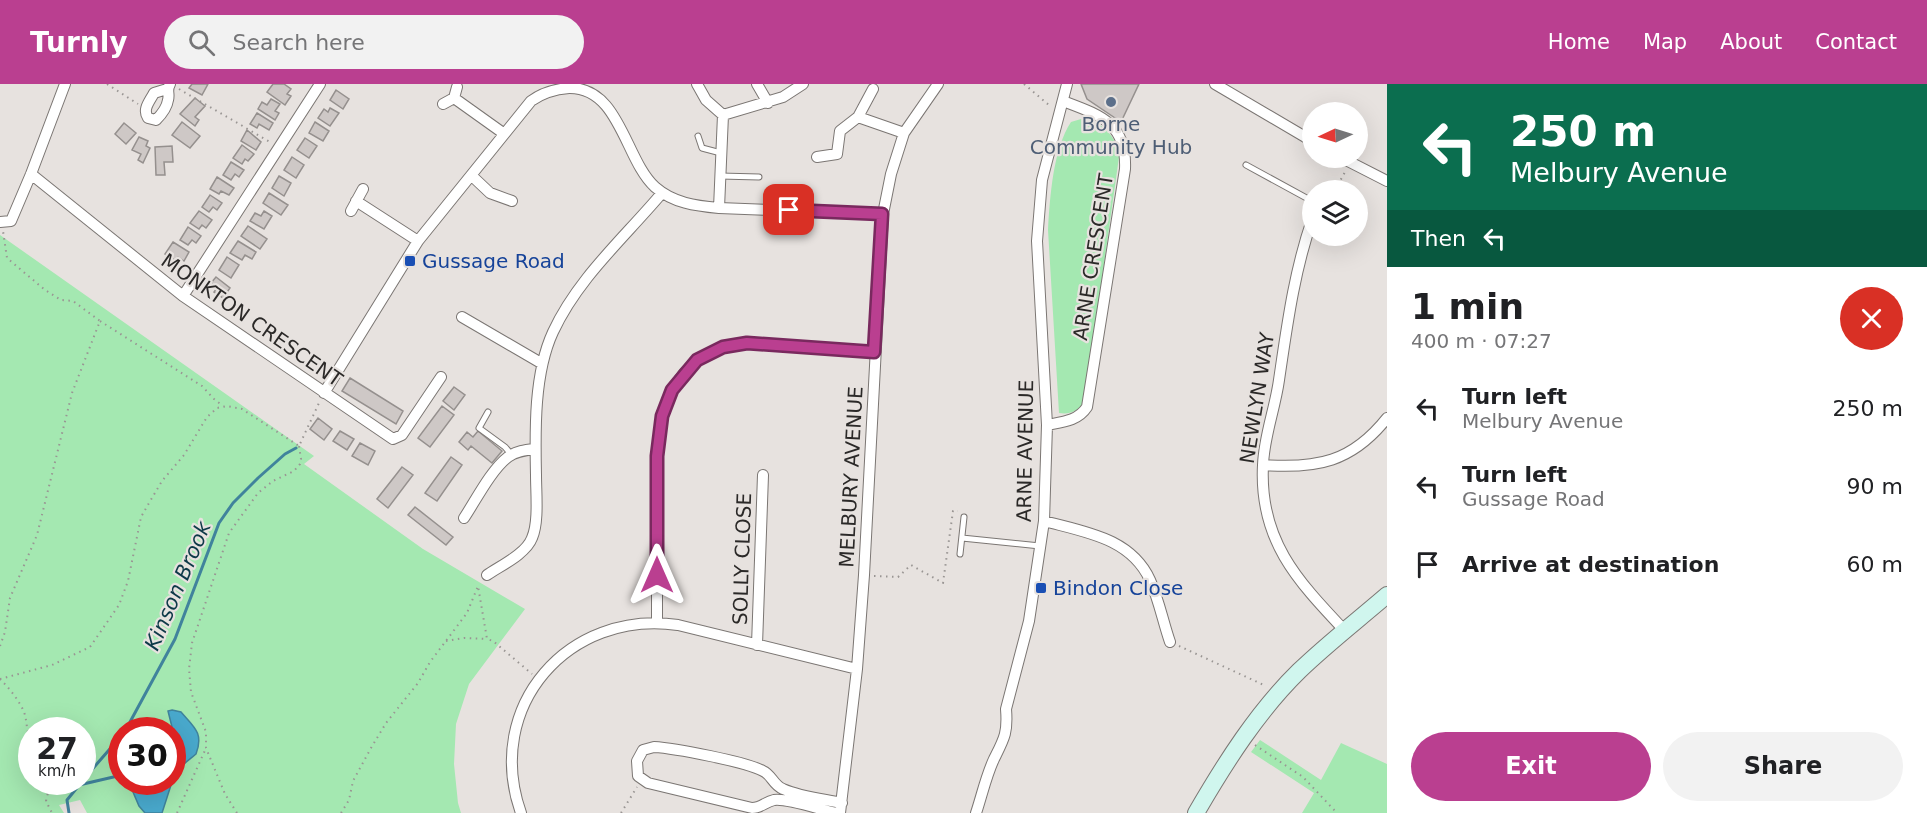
<!DOCTYPE html>
<html lang="en">
<head>
<meta charset="utf-8">
<style>
	:root { --surface:#fff; --page:#f2f2f2; --text:#202124; --muted:#757577; --accent:#ba3f90 }
	body { margin:0; font-family:"DejaVu Sans",sans-serif; background:var(--page); color:var(--text); height:100vh; display:flex; flex-direction:column; font-size:22px; white-space:nowrap }
	* { box-sizing:border-box; margin:0 }
	p { font-size:20px; color:var(--muted) }
	.icon { flex:none; width:33px; height:33px; fill:none; stroke:currentColor; stroke-width:2; stroke-linecap:round; stroke-linejoin:round }
	.map { position:relative; flex:1; overflow:hidden }
	.panel { display:flex; flex-direction:column; background:var(--surface); width:540px }
	.panel>* { flex:none }
	.hud { background:#0b6e4f; color:#fff; overflow:hidden }
	.needle { width:39px; rotate:266deg }
	.buttons { position:absolute; left:1302px; top:18px; display:grid; gap:12px }
	.buttons a { display:grid; place-items:center; width:66px; height:66px; border-radius:50%; background:var(--surface); box-shadow:0 6px 24px #0002; font-size:30px }
	.speed { position:absolute; left:18px; top:633px; display:flex; gap:12px; font-size:30px; font-weight:700; text-align:center }
	.speed>* { display:grid; place-content:center; width:78px; height:78px; border-radius:50%; background:var(--surface); box-shadow:0 6px 24px #0002; line-height:1 }
	.speed small { font-size:15px; font-weight:400 }
	.speed .limit { border:9px solid #d22; background:#fff; color:#111 }
	.pin { position:absolute; display:grid; place-items:center; width:51px; height:51px; color:#fff; margin:-26px; border-radius:12px; box-shadow:0 3px 9px #0006 }
	.me { position:absolute; width:66px; margin:-33px; rotate:0deg; stroke-linejoin:round; filter:drop-shadow(0 0 4px #0008) }
	.turn { display:flex; align-items:center; gap:21px; height:126px; padding:0 24px; font-size:27px }
	.turn .icon { width:78px; height:78px; stroke-width:2.5 }
	.turn b { display:block; font-size:42px; line-height:51px }
	.then { display:flex; align-items:center; height:57px; padding:0 24px; background:#0003; gap:12px; font-size:22px }
	.round { display:grid; place-items:center; flex:none; width:63px; height:63px; border-radius:32px; background:var(--page) }
	.headline { display:flex; align-items:center; justify-content:space-between; height:102px; padding:0 24px }
	h1 { font-size:36px; font-weight:700; line-height:45px }
	.button { display:flex; gap:12px; margin-top:auto; padding:12px 24px }
	.button a { flex:1; height:69px; border-radius:36px; background:var(--accent); color:#fff; font-size:24px; font-weight:700; line-height:69px; text-align:center }
	.button a+a { background:var(--page); color:var(--text) }
	ul { padding:0; list-style:none }
	li { display:flex; align-items:center; gap:18px; height:78px; padding:0 24px }
	li div { flex:1 }
	li b { display:block; font-size:22px }
	li em { font-style:normal }
	header { display:flex; align-items:center; gap:36px; box-sizing:border-box; height:84px; padding:0 30px; background:var(--accent); color:#fff }
	header strong { font-size:28px }
	nav { display:flex; gap:33px; margin-inline-start:auto; font-size:21px }
	.search { width:420px; height:54px; background:var(--page); display:flex; align-items:center; gap:15px; box-sizing:border-box; padding:0 21px; border-radius:33px; color:var(--muted); font-size:22px }
	main { display:flex; flex:1; min-height:0 }
	.map>svg:first-child { display:block }
	.green { fill:#a4e8b1; fill-rule:evenodd }
	.water { fill:#49a9cd; stroke:#40839c; stroke-width:1.5 }
	.lines { fill:none; stroke-linecap:round; stroke-linejoin:round }
	.stream { stroke:#40839c; stroke-width:3 }
	.building { fill:#cec8c6; stroke:#95908e; stroke-width:1.5 }
	.lane-casing { stroke:#7b7673; stroke-width:7 }
	.street-casing { stroke:#7b7673; stroke-width:12 }
	.secondary-casing { stroke:#7b7673; stroke-width:18 }
	.path { stroke:#999593; stroke-width:2; stroke-dasharray:1.5 4.5; stroke-linecap:butt }
	.lane { stroke:#fff; stroke-width:5 }
	.street { stroke:#fff; stroke-width:10 }
	.secondary { stroke:#d0f6ee; stroke-width:16 }
	.route-casing { stroke:#79295e; stroke-width:15 }
	.route { stroke:#ba3f90; stroke-width:10 }
	.service-dot { fill:#5c6f8a; stroke:#e7e2df; stroke-width:2 }
	.transit-dot { fill:#1a4fb4; stroke:#e7e2df; stroke-width:2 }
	.labels { text-anchor:middle; dominant-baseline:central; stroke-width:4.5; stroke-linejoin:round; paint-order:stroke }
	.service-label { font-size:20px; fill:#4e5e75; stroke:#e7e2df }
	.street-label { font-size:20px; fill:#2b2928; stroke:#e7e2df }
	.transit-label { font-size:20px; fill:#164399; stroke:#e7e2df; text-anchor:start }
	.water-label { font-size:21px; font-style:italic; fill:#0d3948; stroke:#e7e2df }
</style>
</head>
<body>
<header>
<strong>Turnly</strong>
<div class="search"><svg class="icon" aria-label="search" viewBox="0 0 24 24"><circle cx="10" cy="10" r="6"/><path d="M15 15l6 6"/></svg>Search here</div>
<nav><a>Home</a><a>Map</a><a>About</a><a>Contact</a></nav>
</header>
<main>
<div class="map">
<svg width="1387" height="729" viewBox="0 0 1387 729">
	<rect width="100%" height="100%" fill="#e7e2df"/>
	<path class="green" d="M1081 35C1102 37 1117 52 1119 73L1085 316C1080 326 1071 331 1059 329L1048 146C1050 113 1053 65 1071 38Z
		M0 151 314 372 304 380 423 465 525 525 469 600 456 640 454 680 458 719 461 729H87L80 716 59 721 64 729H0ZM32 646H82V698H32ZM122 646H172V698H122Z
		M1260 656 1321 696 1341 659 1387 680V729H1302L1314 709 1251 668Z"/>
	<path class="water" d="M172 626 181 628C194 643 204 649 196 670 187 678 177 683 173 696L172 655 174 651 168 627Z
		M140 698H172L162 729H145L139 722 133 708 137 700Z"/>
	<g class="lines">
		<path class="stream" d="M130 638 175 555 219 439 233 419 258 394 285 370 296 364
			M82 697 122 651
			M79 701 122 691
			M69 729 67 716 80 700"/>
	</g>
	<path class="building" d="M192 0H208L202 11 189 4Z
		M273 0H284L291 5 287 10 291 12 285 21 267 8Z
		M1081 0H1139L1121 38 1087 15Z
		M336 6 349 15 343 25 330 16Z
		M195 14 205 22 195 33 199 36 195 42 180 30Z
		M271 15 280 20 275 27 279 29 275 36 258 25 262 18 267 21Z
		M330 24 339 29 330 42 318 34 324 25 328 28Z
		M257 29 273 39 269 46 259 40 257 44 250 40Z
		M182 38 200 52 190 64 172 51Z
		M315 38 329 47 323 57 309 49Z
		M124 39 136 49 126 60 115 50Z
		M247 46 261 58 256 66 241 57Z
		M139 53 148 57 146 62 150 64 143 79 138 76 141 70 132 66Z
		M305 54 317 62 309 74 297 66Z
		M242 61 254 70 248 77 245 75 242 80 233 74Z
		M172 62 173 78H164L165 91H156L155 63Z
		M292 73 304 81 296 94 284 86Z
		M231 78 244 86 239 93 235 90 231 96 223 91Z
		M279 92 291 99 284 112 272 104Z
		M217 93 234 104 229 111 221 107 219 110 210 105Z
		M269 109 288 121 281 131 263 119Z
		M210 111 222 119 217 126 213 123 209 128 202 123Z
		M199 127 212 136 206 144 202 141 199 145 190 139Z
		M264 127 272 132 264 145 250 137 255 129 261 132Z
		M248 142 267 155 260 165 241 152Z
		M188 143 201 152 196 159 192 156 188 161 180 156Z
		M238 157 256 168 252 175 245 171 242 176 230 169Z
		M173 158 189 168 184 177 178 173 176 177 165 170Z
		M227 173 239 181 231 194 219 186Z
		M216 193 230 204 223 214 214 208 217 204 211 199Z
		M350 294 403 327 396 340 342 307Z
		M454 303 465 311 454 326 443 317Z
		M442 322 454 331 430 363 418 354Z
		M318 334 332 345 324 356 310 345Z
		M340 347 354 355 347 366 333 357Z
		M478 347 502 367 492 379 471 362 468 366 459 358 467 348 473 353Z
		M360 359 375 367 368 381 352 372Z
		M451 373 462 381 437 417 425 409Z
		M402 383 413 391 388 424 377 415Z
		M415 423 453 453 446 461 408 431Z"/>
	<g class="lines">
		<defs>
			<path id="lane" d="M698 52 702 64 721 69
				M1246 81 1312 117
				M720 92 759 93
				M488 328 479 344 505 363 511 370
				M962 454 1040 462
				M960 470 964 433"/>
			<path id="street" d="M697 0 706 16 723 31
				M757 0 768 19
				M1215 0 1312 57
				M167 5 154 9C150 17 142 25 148 34L156 36C161 31 167 23 168 16 170 9 166 7 170 0
				M873 5 858 33 904 49
				M454 14 503 49
				M443 20 454 14 457 3
				M817 73 837 70 840 47 858 33
				M1342 74 1387 97
				M31 90 183 212 393 355 402 351 441 293
				M472 92 490 109 512 117
				M356 117 418 157
				M719 124 723 31 783 13 803 0
				M351 127 363 105
				M1312 136C1294 188 1287 242 1279 296 1275 325 1264 352 1263 381 1259 456 1297 496 1345 547
				M0 138 11 137 31 90 65 0
				M183 212 320 0
				M462 233 541 279
				M324 309 418 157 531 17C542 9 556 5 569 4 620 3 625 76 655 103 673 119 696 122 719 124L883 130
				M1047 341C1062 338 1078 337 1087 323L1125 85C1127 39 1100 31 1063 17
				M1263 381C1317 385 1352 378 1387 334
				M464 434C476 416 491 386 508 373 516 367 526 366 535 365
				M1044 437C1085 448 1131 454 1150 496 1159 516 1163 538 1170 558
				M487 491C500 482 526 470 532 454 539 438 536 409 536 391 535 346 534 289 553 248 578 194 624 154 662 109
				M657 538V372L662 332 672 306 684 289 697 276 723 263 747 259 874 268
				M757 561 763 391
				M521 729C483 622 569 525 678 541L857 585
				M836 729C822 726 787 714 774 716 765 718 761 724 752 724L648 699 638 692 637 677 643 666 654 663C674 664 747 678 763 687 772 691 773 701 783 705 801 713 823 715 842 719
				M840 729 857 585 864 491 883 130 891 90 904 49 938 0
				M976 729C982 711 986 692 994 675 1004 655 1008 649 1006 625L1029 537 1044 437 1047 341 1037 157 1042 96 1067 0"/>
			<path id="secondary" d="M1196 729C1225 679 1258 627 1299 587 1327 560 1358 536 1387 511"/>
		</defs>
		<use href="#lane" class="lane-casing"/>
		<use href="#street" class="street-casing"/>
		<use href="#secondary" class="secondary-casing"/>
		<path class="path" d="M107 0 138 20
			M1024 0 1050 22
			M179 5 270 58
			M1335 106 1345 88
			M100 237 202 302 214 315 223 322
			M874 492 898 493 911 481 943 499 953 427H958
			M446 557 464 554 487 555
			M0 562 5 548 10 514 37 451 72 309 100 237 73 217 61 216 45 206 7 174 3 147
			M1179 562 1266 602
			M0 595 52 581 90 563 119 521 128 497 141 433 149 419 162 397 184 371 207 333 217 324 227 322 242 325 299 362 319 319
			M0 595C9 604 19 616 24 628 28 639 25 646 32 657
			M1255 661 1303 693 1337 729
			M48 698 49 704 46 717 52 729
			M177 729 206 664
			M237 729 225 710 206 664V648L191 608 189 585 192 559 229 449 258 409 273 397 294 387 300 380 301 375 299 362
			M341 729 349 716 353 697 371 664 386 639 418 599 430 578 467 529 478 502 487 555 493 557 532 590
			M621 729 637 703"/>
		<use href="#lane" class="lane"/>
		<use href="#street" class="street"/>
		<use href="#secondary" class="secondary"/>
	</g>
	<g class="lines">
		<defs>
			<path id="route" d="M657 491V372L662 332 672 306 697 276 723 263 747 259 874 268 882 130 789 126"/>
		</defs>
		<use href="#route" class="route-casing"/>
		<use href="#route" class="route"/>
	</g>
	<circle class="service-dot" cx="1111" cy="18" r="6"/>
	<g class="transit-dot">
		<rect x="404" y="171" width="12" height="12" rx="3"/>
		<rect x="1035" y="498" width="12" height="12" rx="3"/>
	</g>
	<g class="labels">
		<g class="service-label">
			<text x="1111" y="40">Borne<tspan x="1111" dy="23">Community Hub</tspan></text>
		</g>
		<g class="street-label">
			<text transform="translate(1093 173) rotate(-81)">ARNE CRESCENT</text>
			<text transform="translate(252 236) rotate(35)">MONKTON CRESCENT</text>
			<text transform="translate(1257 314) rotate(-81)">NEWLYN WAY</text>
			<text transform="translate(1025 367) rotate(-89)">ARNE AVENUE</text>
			<text transform="translate(851 393) rotate(-87)">MELBURY AVENUE</text>
			<text transform="translate(742 475) rotate(-88)">SOLLY CLOSE</text>
		</g>
		<g class="transit-label">
			<text x="422" y="177">Gussage Road</text>
			<text x="1053" y="504">Bindon Close</text>
		</g>
		<g class="water-label">
			<text transform="translate(178 502) rotate(-67)">Kinson Brook</text>
		</g>
	</g>
</svg>
<div class="buttons">
<a><svg class="needle" viewBox="-14 -14 28 28"><path d="M0-13l5 13h-10z" fill="#e53935"/><path d="M0 13l5-13h-10z" fill="#757577"/></svg></a>
<a><svg class="icon" aria-label="layers" viewBox="0 0 24 24"><path d="M12 4l9 5-9 5-9-5zM3 14l9 5 9-5"/></svg></a>
</div>
<div class="speed"><div>27<small>km/h</small></div><div class="limit">30</div></div>
<div class="pin" style="left:789px;top:126px;background:#d93025"><svg class="icon" aria-label="arrive" viewBox="0 0 24 24"><path d="M6 21V4h12l-3 4 3 4H6"/></svg></div>
<svg class="me" style="left:657px;top:491px" viewBox="-20 -20 40 40"><path d="M0-17L14 15 0 8-14 15z" fill="#ba3f90" stroke="#fff" stroke-width="4"/></svg>
</div>
<section class="panel">
<div class="hud">
<div class="turn"><svg class="icon" aria-label="left" viewBox="0 0 24 24"><path d="M17 20v-9H6M10 6l-5 5 5 5"/></svg><div><b>250 m</b>Melbury Avenue</div></div>
<div class="then">Then<svg class="icon" aria-label="left" viewBox="0 0 24 24"><path d="M17 20v-9H6M10 6l-5 5 5 5"/></svg></div>
</div>
<div class="headline"><div><h1>1 min</h1><p>400 m · 07:27</p></div><a class="round" style="background:#d93025;color:#fff"><svg class="icon" aria-label="close" viewBox="0 0 24 24"><path d="M6 6l12 12M18 6L6 18"/></svg></a></div>
<ul>
<li><svg class="icon" aria-label="left" viewBox="0 0 24 24"><path d="M17 20v-9H6M10 6l-5 5 5 5"/></svg><div><b>Turn left</b><p>Melbury Avenue</p></div><em>250 m</em></li>
<li><svg class="icon" aria-label="left" viewBox="0 0 24 24"><path d="M17 20v-9H6M10 6l-5 5 5 5"/></svg><div><b>Turn left</b><p>Gussage Road</p></div><em>90 m</em></li>
<li><svg class="icon" aria-label="arrive" viewBox="0 0 24 24"><path d="M6 21V4h12l-3 4 3 4H6"/></svg><div><b>Arrive at destination</b></div><em>60 m</em></li>
</ul>
<div class="button"><a>Exit</a><a>Share</a></div>
</section>
</main>
</body>
</html>
